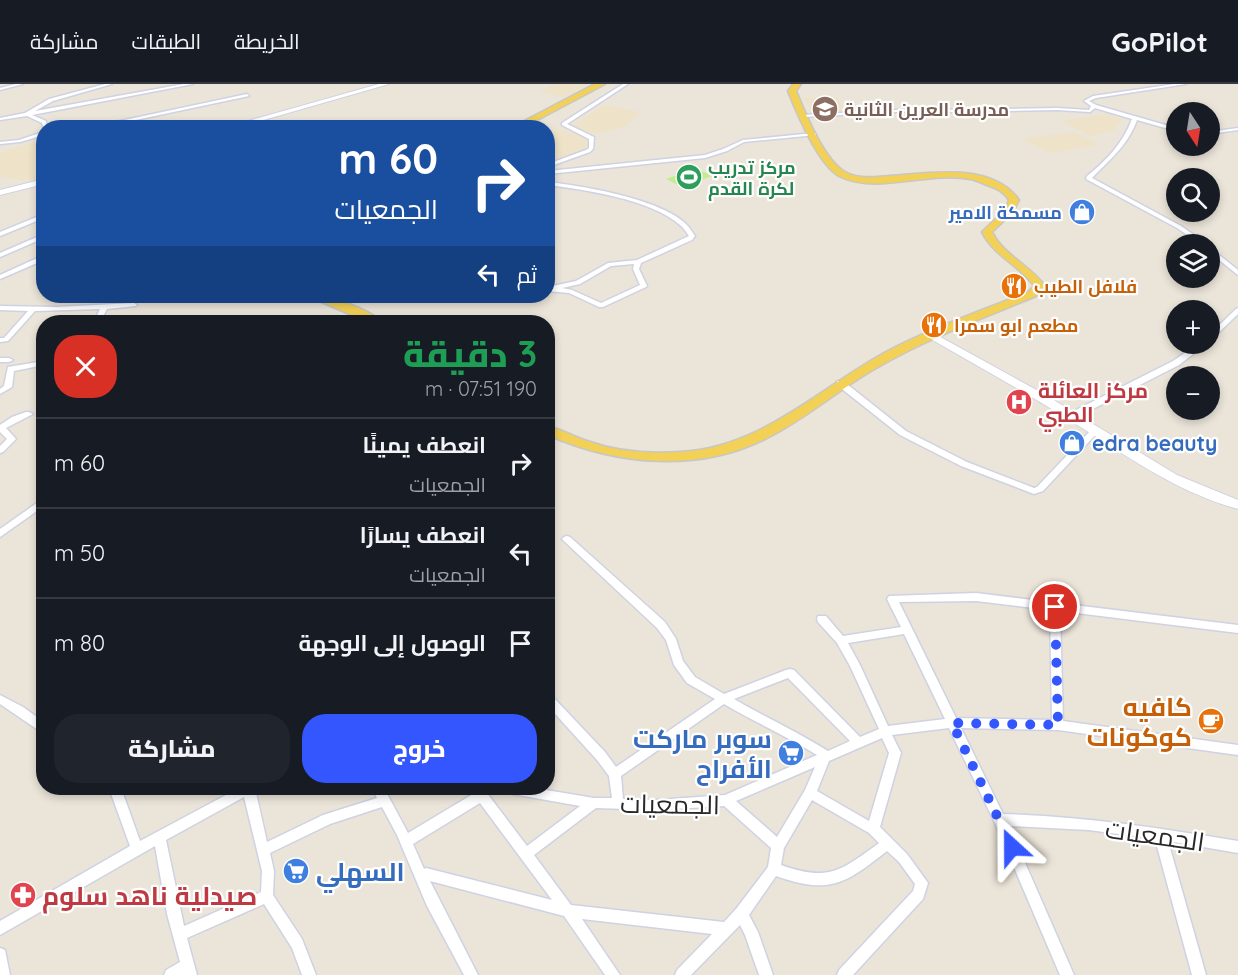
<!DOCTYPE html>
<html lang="ar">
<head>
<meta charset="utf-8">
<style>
	:root { --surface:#171b24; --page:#20242c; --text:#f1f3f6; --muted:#9ea1a6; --line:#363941; --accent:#3456fe }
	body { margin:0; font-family:Quicksand,Cairo,sans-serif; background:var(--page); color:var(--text); direction:rtl; height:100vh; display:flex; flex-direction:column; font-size:22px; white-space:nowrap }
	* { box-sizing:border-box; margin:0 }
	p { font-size:20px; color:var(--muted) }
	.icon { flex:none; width:33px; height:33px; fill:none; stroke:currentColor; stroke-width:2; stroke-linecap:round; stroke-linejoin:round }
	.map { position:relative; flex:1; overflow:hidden; direction:ltr }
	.sheet { position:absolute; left:36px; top:231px; width:519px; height:480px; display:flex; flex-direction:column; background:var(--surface); border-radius:24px; box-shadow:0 3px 9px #0003; direction:rtl }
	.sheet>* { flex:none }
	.guide { position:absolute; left:36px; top:36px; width:519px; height:183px; border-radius:24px; box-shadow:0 3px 9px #0003; direction:rtl; background:#1a4fa0; color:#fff; overflow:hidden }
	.needle { width:39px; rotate:168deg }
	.buttons { position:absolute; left:1166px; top:18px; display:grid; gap:12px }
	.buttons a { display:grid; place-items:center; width:54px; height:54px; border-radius:50%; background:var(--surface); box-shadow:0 3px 9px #0003; font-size:30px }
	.pin { position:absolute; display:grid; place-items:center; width:51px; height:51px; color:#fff; margin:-26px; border:3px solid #fff; border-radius:50%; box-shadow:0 2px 6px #0007 }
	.me { position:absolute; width:66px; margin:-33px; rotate:336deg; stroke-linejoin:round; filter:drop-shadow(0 0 4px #0008) }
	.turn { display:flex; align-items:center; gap:21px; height:126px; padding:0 18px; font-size:27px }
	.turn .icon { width:78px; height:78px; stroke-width:2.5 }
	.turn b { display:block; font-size:42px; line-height:51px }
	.then { display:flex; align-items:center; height:57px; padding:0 18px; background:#0003; gap:12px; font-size:22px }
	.round { display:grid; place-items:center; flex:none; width:63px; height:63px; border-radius:24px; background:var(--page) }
	.overview { display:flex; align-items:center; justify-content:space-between; height:102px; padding:0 18px }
	h1 { font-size:36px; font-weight:800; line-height:45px; color:#1e9e55 }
	.primary-button { display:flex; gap:12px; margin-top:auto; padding:12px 18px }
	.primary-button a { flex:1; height:69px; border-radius:24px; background:var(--accent); color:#fff; font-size:24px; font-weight:800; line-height:69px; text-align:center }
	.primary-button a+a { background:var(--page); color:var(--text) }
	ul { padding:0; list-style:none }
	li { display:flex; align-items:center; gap:18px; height:90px; padding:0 18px; border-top:2px solid var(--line) }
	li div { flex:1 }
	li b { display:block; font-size:22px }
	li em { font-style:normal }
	header { display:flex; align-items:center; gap:36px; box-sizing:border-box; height:84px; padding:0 30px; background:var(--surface); border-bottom:2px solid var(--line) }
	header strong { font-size:28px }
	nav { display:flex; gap:33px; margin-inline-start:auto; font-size:21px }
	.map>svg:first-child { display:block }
	.education { fill:#eee2c8 }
	.pitch { fill:#c3ec8f }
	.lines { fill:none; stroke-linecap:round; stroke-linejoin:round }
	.street-casing { stroke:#cfd2e2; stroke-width:3 }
	.secondary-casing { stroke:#cfd2e2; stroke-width:2 }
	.primary-casing { stroke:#c7c7c7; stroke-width:3 }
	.street { fill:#fff; fill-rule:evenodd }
	.secondary { fill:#fff; fill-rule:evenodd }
	.primary { fill:#f3d156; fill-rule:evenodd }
	.route { stroke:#3456fe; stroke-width:10; stroke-dasharray:0 18 }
	.labels { text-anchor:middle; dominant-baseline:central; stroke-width:4.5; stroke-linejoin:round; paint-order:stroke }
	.far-education-label { font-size:18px; font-weight:bold; fill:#785e54; stroke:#fff; text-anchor:start }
	.far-leisure-label { font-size:18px; font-weight:bold; fill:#27864d; stroke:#fff; text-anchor:start }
	.far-shop-label { font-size:18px; font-weight:bold; fill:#366cbe; stroke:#fff; text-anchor:end }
	.far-food-label { font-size:18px; font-weight:bold; fill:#c56008; stroke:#fff; text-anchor:start }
	.health-label { font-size:21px; font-weight:bold; fill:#be3a42; stroke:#fff; text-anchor:start }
	.shop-label { font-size:21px; font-weight:bold; fill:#366cbe; stroke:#fff; text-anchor:start }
	.near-food-label { font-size:26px; font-weight:bold; fill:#c56008; stroke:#fff; text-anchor:end }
	.near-shop-label { font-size:26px; font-weight:bold; fill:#366cbe; stroke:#fff; text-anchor:end }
	.near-street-label { font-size:26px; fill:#282828; stroke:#fff }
	.near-health-label { font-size:26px; font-weight:bold; fill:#be3a42; stroke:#fff; text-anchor:start }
</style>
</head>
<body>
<header>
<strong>GoPilot</strong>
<nav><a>الخريطة</a><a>الطبقات</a><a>مشاركة</a></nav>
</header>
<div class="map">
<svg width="1238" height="891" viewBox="0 0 1238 891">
	<rect width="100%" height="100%" fill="#ebe4d9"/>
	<path class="education" d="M553 0H589L564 13 540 9Z
		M803 14H837L847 28 815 30Z
		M603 21 641 28 625 43 594 50 572 42Z
		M1108 30 1121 35V37L1114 46 1090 52 1062 37Z
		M559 45 587 54 585 65 548 79V50Z
		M1074 48 1100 61 1050 69 1022 55Z
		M36 57 43 58V92L28 97 0 93V69Z"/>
	<path class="pitch" d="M696 84 712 92 682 103 666 95Z"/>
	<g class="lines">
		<defs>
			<path id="street" d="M16 0H23L0 6V4Z
				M105 0H112L53 17 35 27 184 0H193L32 31 46 37 47 44H44V45L42 39 27 32 0 36V34L25 29 49 15Z
				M623 0H628L567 40 594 53 593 65 590 68 548 83V80L586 66 589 64V55L562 41V39Z
				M1175 0H1186L1096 14 1089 17 1096 21 1176 44V47L1137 36C1127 63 1110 75 1092 94L1181 142 1207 160H1201L1177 144 1086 95 1087 92C1107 76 1123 59 1132 35L1095 24 1090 28 1057 26 960 28 915 27 803 33 801 32 803 31 915 25 960 26 1057 24 1089 26 1091 22 1084 17 1093 12Z
				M247 10 249 12 98 44H87Z
				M1238 44V46L1209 50V48Z
				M40 49H44V51L20 58 0 60V58L19 56Z
				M814 49 816 50V51L744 58 727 67 705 74 548 90V87L705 71 723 65 743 56Z
				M548 98C583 102 662 115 687 141 690 144 692 148 695 152L692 156 641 179 639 185 647 202 646 203 603 223H599L569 209 548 207V203L576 197 608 179 637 176 689 152C686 148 684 144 680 141 650 115 586 106 548 101ZM634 180 633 185 640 201 601 219 572 206 562 204 580 200 611 182Z
				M44 130V134L0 152V148Z
				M44 150V154L0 173V169Z
				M1209 163 1238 186V191L1209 168Z
				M44 171V176L0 195V191Z
				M134 219 137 221 136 222 107 225 100 238H94L100 225 35 227 8 257 0 258V254H4L28 227 0 226V222L57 223Z
				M1238 224V230L1211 256 1209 257V251L1236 225Z
				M1198 260H1206L1179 281 1087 328 1070 333 1066 331 1173 277Z
				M0 274H9L13 276 9 278H0Z
				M44 277V281L14 287 12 303 0 310V305L4 302 8 283Z
				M837 297H843L906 347 967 378 1034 404 1037 403 1092 345H1095L1099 347 1043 407 1034 410 961 382 900 351 837 301Z
				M26 328H29L33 330 6 344 16 355 3 368 0 369V362L7 355 0 348V341L12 333Z
				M44 414V422L0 453V445Z
				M567 452 570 453 665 538 676 555 683 577 695 593 724 610 786 586 790 585 794 586 860 653 879 645 850 582 837 559 818 538 817 535 818 532H826L843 552 901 543 887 515 889 512 976 509 1238 541V549L1060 527 1063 637 1238 661V671L1058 646 961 644 1003 730C1083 732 1160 744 1238 757V769L1168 757 1206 891H1192L1155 755 1089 746 1009 742 1074 891H1060L995 739 949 644 892 651 901 669 880 743 907 770 928 799 923 815 853 891H837L839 886 913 807 915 800 899 778 887 767C845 800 830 811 776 792L749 831 758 848 773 891H759L745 851 740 841 691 891H675L677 886 712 850 582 835 620 891H605L564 832 430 797 478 891H464L427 822 397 751 382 723 330 740 270 769 274 787 273 811 302 855 316 891H302L292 864 264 820 187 854 197 891H164L166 886 180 878 167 830 155 762 0 851V837L130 762 109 704H121L140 757 239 704H255L267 758 323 731 377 714 372 704H384L408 749 473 710 470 704H483L527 762 580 722 506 709 502 708 500 704H534L594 714H612L609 692 597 676 548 622V611L552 612 605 668 616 683 715 615 687 599 674 581 666 556 657 544 564 457 562 455 564 453ZM976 517 1050 526 1052 636 956 634 899 518ZM904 550 945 635 888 642 860 581 848 559ZM788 594 850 657 828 667C798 648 765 633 734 615ZM724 620C755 638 787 653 817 671L725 711 657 716 623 715 621 692ZM882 654 889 669 869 737 817 707 829 677ZM815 683 805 706 777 753 736 717ZM244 713 262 787 261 808 184 842 166 756ZM812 716 869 749 879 759C841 787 828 798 781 781L784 764ZM480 719 552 816 426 784 424 785 413 760ZM724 722 771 764 768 783 736 825 724 838 571 821 534 771 596 724 657 726Z
				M0 611 23 623 44 638V650L0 620Z
				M0 864 5 866 10 891H0Z"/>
			<path id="secondary" d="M379 0H389L236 44H223Z
				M44 95V100L0 111V106Z
				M933 249 1042 309 1177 391 1238 416V425C1175 408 1123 369 1068 335 1023 307 976 281 929 254V250Z"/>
			<path id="primary" d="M595 0H605L522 44H511Z
				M793 0H801L796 7C805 29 824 76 845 88 859 96 876 93 890 92 931 89 992 78 1019 116L1013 128 992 148C1004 172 1030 181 1045 202L1036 212C983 234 928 254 878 283 840 304 807 334 767 354 698 389 617 381 548 351V342C563 346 576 354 590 358 618 368 651 370 680 368 761 364 818 305 886 268 931 244 981 227 1028 208L1034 202C1019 181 994 172 982 148L1006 125 1009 116C1003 107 998 105 987 101 982 99 976 96 970 95 929 87 878 110 841 93 819 83 797 29 788 7Z
				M308 212C328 210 366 224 382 238H368Z"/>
		</defs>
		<use href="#street" class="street-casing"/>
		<use href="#secondary" class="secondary-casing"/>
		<use href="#primary" class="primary-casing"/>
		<use href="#street" class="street"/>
		<use href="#secondary" class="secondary"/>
		<use href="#primary" class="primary"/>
	</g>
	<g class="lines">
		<path class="route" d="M1012 763 952 639 1058 641 1055 523"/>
	</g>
	<defs>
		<symbol id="school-disc" viewBox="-11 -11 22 22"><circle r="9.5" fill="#8d6e63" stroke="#fff"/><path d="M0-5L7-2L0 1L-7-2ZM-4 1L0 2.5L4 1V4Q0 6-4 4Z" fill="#fff"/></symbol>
		<symbol id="stadium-disc" viewBox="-11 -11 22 22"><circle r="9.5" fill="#2e9e5b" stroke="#fff"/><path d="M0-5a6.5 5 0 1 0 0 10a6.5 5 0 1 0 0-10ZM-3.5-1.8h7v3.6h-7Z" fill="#fff"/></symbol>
		<symbol id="shop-disc" viewBox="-11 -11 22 22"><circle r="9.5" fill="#3f7fe0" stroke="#fff"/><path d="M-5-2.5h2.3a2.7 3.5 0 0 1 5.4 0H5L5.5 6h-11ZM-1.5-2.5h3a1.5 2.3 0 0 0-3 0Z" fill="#fff"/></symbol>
		<symbol id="restaurant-disc" viewBox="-11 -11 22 22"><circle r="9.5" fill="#e8710a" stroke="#fff"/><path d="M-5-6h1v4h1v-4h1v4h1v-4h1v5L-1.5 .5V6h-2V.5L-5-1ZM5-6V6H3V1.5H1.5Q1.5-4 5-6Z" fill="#fff"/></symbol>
		<symbol id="hospital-disc" viewBox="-11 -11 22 22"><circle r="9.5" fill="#e0444e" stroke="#fff"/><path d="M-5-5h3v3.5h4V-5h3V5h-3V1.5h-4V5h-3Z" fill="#fff"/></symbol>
		<symbol id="cafe-disc" viewBox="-11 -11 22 22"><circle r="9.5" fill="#e8710a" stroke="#fff"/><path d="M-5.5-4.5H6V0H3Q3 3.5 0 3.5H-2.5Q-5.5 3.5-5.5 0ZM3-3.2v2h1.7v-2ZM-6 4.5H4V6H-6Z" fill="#fff"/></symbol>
		<symbol id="supermarket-disc" viewBox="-11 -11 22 22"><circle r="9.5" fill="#3f7fe0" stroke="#fff"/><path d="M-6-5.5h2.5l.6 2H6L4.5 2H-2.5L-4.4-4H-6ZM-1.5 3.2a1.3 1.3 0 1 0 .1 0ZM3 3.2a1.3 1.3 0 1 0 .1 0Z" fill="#fff"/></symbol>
		<symbol id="pharmacy-disc" viewBox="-11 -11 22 22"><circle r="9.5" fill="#e0444e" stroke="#fff"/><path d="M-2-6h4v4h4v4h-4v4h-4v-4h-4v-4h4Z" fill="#fff"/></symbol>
	</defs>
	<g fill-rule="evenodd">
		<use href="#school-disc" x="810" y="10" width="30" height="30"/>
		<use href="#stadium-disc" x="674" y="78" width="30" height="30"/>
		<use href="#shop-disc" x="1067" y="113" width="30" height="30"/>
		<use href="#restaurant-disc" x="999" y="187" width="30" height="30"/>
		<use href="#restaurant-disc" x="919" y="226" width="30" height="30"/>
		<use href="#hospital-disc" x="1004" y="303" width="30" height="30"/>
		<use href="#shop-disc" x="1057" y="344" width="30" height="30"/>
		<use href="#cafe-disc" x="1196" y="622" width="30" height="30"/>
		<use href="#supermarket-disc" x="776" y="654" width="30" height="30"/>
		<use href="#supermarket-disc" x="281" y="772" width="30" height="30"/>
		<use href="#pharmacy-disc" x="8" y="796" width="30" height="30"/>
	</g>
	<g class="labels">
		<g class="far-education-label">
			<text x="844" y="25">مدرسة العرين الثانية</text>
		</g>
		<g class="far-leisure-label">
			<text x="708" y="83">مركز تدريب<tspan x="708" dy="21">لكرة القدم</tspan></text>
		</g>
		<g class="far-shop-label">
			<text x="1062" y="128">مسمكة الامير</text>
		</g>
		<g class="far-food-label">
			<text x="1034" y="202">فلافل الطيب</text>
			<text x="954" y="241">مطعم ابو سمرا</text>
		</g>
		<g class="health-label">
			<text x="1038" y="306">مركز العائلة<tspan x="1038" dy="24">الطبي</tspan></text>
		</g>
		<g class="shop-label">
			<text x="1092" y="359">edra beauty</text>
		</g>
		<g class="near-food-label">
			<text x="1192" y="622">كافيه<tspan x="1192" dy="30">كوكونات</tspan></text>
		</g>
		<g class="near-shop-label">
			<text x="772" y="654">سوبر ماركت<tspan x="772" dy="30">الأفراح</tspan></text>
			<text x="316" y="787" text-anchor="start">السهلي</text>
		</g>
		<g class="near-street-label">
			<text transform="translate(670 720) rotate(1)">الجمعيات</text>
			<text transform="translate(1155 751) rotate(8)">الجمعيات</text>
		</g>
		<g class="near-health-label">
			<text x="42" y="811">صيدلية ناهد سلوم</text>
		</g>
	</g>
</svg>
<div class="buttons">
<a><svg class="needle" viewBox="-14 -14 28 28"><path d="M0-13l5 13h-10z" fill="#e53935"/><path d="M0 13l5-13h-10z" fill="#9ea1a6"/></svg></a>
<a><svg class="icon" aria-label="search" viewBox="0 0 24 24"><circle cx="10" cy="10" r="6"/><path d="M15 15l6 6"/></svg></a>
<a><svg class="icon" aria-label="layers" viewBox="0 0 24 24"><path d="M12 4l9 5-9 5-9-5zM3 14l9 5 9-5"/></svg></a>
<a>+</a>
<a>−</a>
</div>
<div class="pin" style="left:1055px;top:523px;background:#d93025"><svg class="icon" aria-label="arrive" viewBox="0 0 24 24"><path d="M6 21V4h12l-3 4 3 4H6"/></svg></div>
<svg class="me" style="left:1012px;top:763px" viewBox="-20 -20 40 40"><path d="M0-17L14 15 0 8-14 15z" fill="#3456fe" stroke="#fff" stroke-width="4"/></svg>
<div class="guide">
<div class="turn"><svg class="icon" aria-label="right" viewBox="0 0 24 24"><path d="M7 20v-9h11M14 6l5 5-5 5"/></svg><div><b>60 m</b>الجمعيات</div></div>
<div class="then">ثم<svg class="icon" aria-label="left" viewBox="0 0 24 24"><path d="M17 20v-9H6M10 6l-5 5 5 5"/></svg></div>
</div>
<section class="sheet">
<div class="overview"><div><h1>3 دقيقة</h1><p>190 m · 07:51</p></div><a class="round" style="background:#d93025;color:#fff"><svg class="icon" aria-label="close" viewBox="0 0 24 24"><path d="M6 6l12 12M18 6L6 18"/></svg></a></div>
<ul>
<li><svg class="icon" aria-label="right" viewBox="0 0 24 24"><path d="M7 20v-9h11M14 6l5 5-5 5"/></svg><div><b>انعطف يمينًا</b><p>الجمعيات</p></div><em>60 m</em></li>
<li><svg class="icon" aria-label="left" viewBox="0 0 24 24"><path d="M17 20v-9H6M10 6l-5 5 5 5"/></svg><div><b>انعطف يسارًا</b><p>الجمعيات</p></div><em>50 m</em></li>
<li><svg class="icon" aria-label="arrive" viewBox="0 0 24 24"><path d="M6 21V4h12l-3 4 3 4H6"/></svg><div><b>الوصول إلى الوجهة</b></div><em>80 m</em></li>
</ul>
<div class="primary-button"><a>خروج</a><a>مشاركة</a></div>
</section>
</div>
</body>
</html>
